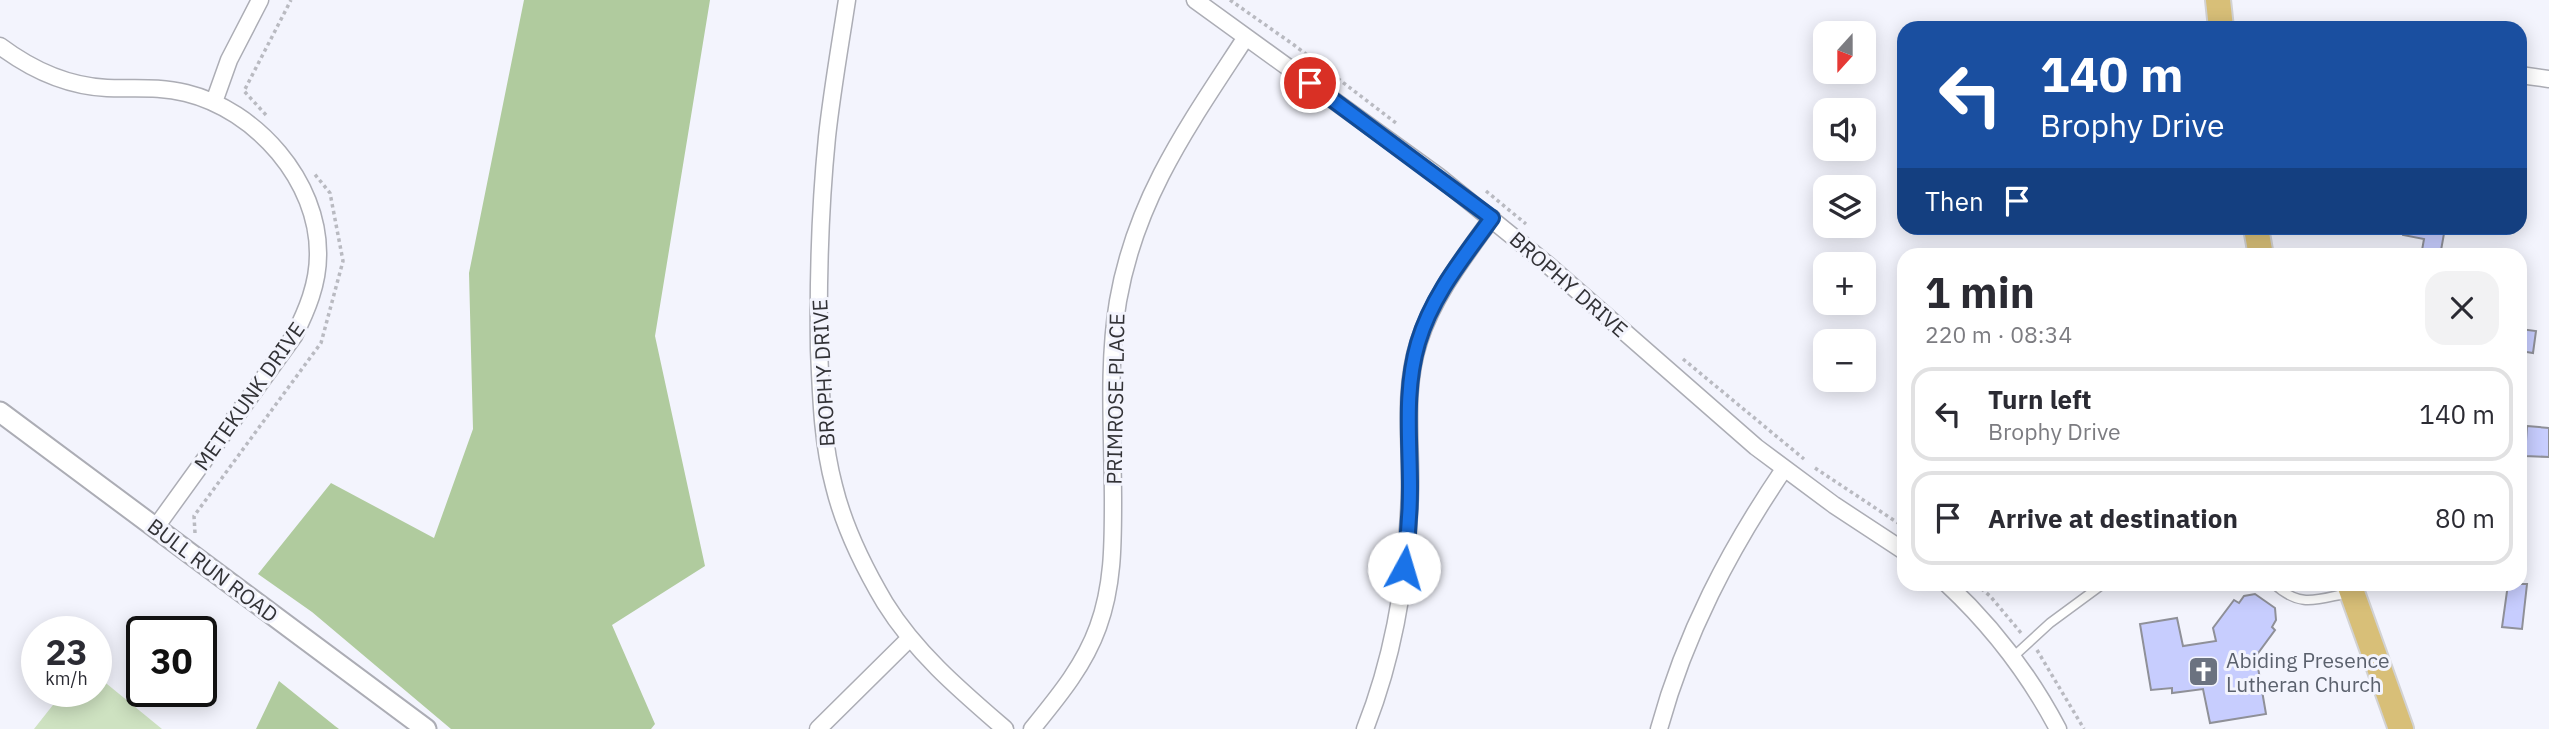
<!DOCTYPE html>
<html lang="en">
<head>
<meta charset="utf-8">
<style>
	:root { --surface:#fff; --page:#f2f2f3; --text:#2b2b33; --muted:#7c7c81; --line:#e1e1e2 }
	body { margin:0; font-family:"IBM Plex Sans",sans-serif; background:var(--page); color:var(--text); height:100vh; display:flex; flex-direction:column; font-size:26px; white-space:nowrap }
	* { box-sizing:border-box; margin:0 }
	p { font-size:23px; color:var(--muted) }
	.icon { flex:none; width:38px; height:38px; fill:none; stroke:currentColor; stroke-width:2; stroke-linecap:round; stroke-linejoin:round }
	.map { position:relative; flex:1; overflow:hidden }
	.panel { position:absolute; left:1897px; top:248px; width:630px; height:343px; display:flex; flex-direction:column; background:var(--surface); border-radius:21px; box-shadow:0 4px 18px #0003 }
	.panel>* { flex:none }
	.guide { position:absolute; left:1897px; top:21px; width:630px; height:214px; border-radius:21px; box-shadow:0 4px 18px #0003; background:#1a4fa0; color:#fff; overflow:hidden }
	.needle { width:46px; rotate:201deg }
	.tools { position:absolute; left:1813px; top:21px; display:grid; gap:14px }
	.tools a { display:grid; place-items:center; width:63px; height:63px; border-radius:14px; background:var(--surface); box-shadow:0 4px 18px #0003; font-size:35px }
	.speed { position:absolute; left:21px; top:616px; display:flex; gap:14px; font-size:35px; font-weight:700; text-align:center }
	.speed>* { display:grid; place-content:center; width:91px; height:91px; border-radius:50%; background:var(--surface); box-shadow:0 4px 18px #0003; line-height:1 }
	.speed small { font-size:18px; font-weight:400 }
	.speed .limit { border:4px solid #111; border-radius:10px; background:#fff; color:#111 }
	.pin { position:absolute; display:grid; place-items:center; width:60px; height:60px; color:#fff; margin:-30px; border:4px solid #fff; border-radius:50%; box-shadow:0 2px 7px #0007 }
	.me { position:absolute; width:77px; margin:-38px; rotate:6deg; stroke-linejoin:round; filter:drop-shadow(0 0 5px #0008) }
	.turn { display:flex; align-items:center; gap:24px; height:147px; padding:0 28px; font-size:32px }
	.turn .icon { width:91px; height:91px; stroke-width:2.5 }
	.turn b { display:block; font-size:49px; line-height:60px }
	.then { display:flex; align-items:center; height:66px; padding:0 28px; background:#0003; gap:14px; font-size:26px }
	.round { display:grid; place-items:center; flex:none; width:74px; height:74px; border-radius:21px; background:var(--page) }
	.summary { display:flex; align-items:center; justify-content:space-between; height:119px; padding:0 28px }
	h1 { font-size:42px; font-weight:700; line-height:52px }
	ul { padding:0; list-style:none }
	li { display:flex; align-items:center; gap:21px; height:94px; margin:0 14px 10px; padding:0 14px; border:4px solid var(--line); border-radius:21px }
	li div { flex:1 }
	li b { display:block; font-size:26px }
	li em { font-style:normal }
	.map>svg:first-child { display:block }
	.green { fill:#cee2c1 }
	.forest { fill:#b0cb9e }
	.building { fill:#c7cdfe; stroke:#8f9098; stroke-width:2 }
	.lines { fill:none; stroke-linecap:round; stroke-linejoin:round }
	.service-casing { stroke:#acadb5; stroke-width:11 }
	.minor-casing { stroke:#acadb5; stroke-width:19 }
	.tertiary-casing { stroke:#acadb5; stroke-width:23 }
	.primary-casing { stroke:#d2d2d3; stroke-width:28 }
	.path { stroke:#b9bac1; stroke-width:3.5; stroke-dasharray:3.5 3.5; stroke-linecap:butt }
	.service { stroke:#fff; stroke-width:8 }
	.minor { stroke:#fff; stroke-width:16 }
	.tertiary { stroke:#fff; stroke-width:19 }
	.primary { stroke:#d8bf78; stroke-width:24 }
	.route-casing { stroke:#114b97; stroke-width:18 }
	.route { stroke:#1a73e8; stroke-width:12 }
	.labels { text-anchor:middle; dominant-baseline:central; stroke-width:6; stroke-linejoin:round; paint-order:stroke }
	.street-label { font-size:21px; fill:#323236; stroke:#f3f4fd }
	.worship-label { font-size:21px; fill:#5b616d; stroke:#f3f4fd; text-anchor:start }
</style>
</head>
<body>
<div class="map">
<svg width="2549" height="729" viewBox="0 0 2549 729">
	<rect width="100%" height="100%" fill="#f3f4fd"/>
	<path class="green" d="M96 675 162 729H34L64 691H96Z"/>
	<path class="forest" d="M524 0H710L655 336 705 566 612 625 655 724 651 729H451L312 612 258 574 331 483 434 538 473 429 469 273Z
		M279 681 335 726 339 729H256Z"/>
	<path class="building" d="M2403 228H2445L2440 256H2421L2424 239 2403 235Z
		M2520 329 2536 331 2533 353 2520 351Z
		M2527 426 2549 428V457L2525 456Z
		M2508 584H2527L2522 629 2502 627Z
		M2255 594 2275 608 2276 620 2272 627 2275 630 2256 656 2266 714 2210 723 2203 689 2172 693V688L2151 690 2140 624 2177 618 2183 646 2216 641 2213 628 2234 600 2239 603 2244 596Z"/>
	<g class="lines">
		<defs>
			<path id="service" d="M2274 584C2301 609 2317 599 2349 593
				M2013 657 2050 623 2103 584"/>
			<path id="minor" d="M847 0C840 46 832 91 827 137 820 207 818 278 819 349 821 395 822 441 834 486 844 527 863 566 885 603 916 653 961 691 1005 729
				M1195 0 1438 176 1548 265 1756 447 1834 505 1904 551
				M0 46C32 70 67 86 107 88 134 89 159 86 186 93 256 110 319 181 318 255 318 284 307 310 294 336L156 527
				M2520 75 2549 79
				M214 102 229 60 260 0
				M1947 584C1993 627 2029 674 2058 729
				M818 729 910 638
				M1032 729C1058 697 1084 666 1098 627 1113 586 1113 545 1113 502 1113 436 1107 367 1118 301 1136 197 1190 123 1246 37
				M1365 729C1395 653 1408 570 1410 489 1411 439 1403 390 1419 341 1434 295 1464 257 1492 218
				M1659 729C1685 634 1729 550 1784 469"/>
			<path id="tertiary" d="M0 412 426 729"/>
			<path id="primary" d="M2218 0 2221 28
				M2256 228 2261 256
				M2349 584 2401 729"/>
		</defs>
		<use href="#service" class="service-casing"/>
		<use href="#minor" class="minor-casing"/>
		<use href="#tertiary" class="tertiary-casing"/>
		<use href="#primary" class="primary-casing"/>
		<path class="path" d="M1230 0 1294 45 1396 123
			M266 115 244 91 291 0
			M1486 191 1526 224
			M1683 359 1804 459
			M1815 468 1904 527
			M195 533 194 516 321 343 343 261 330 193 313 172
			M1976 584 1990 596 2022 634
			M2037 650 2084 729"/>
		<use href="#service" class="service"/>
		<use href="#minor" class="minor"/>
		<use href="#tertiary" class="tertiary"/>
		<use href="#primary" class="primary"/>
	</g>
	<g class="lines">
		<defs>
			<path id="route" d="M1310 83 1492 218C1464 257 1432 295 1418 343 1404 391 1410 438 1410 487 1410 514 1408 541 1404 568"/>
		</defs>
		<use href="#route" class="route-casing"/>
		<use href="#route" class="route"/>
	</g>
	<defs>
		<symbol id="church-square" viewBox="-11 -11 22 22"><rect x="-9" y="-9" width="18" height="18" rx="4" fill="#6b7280" stroke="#f3f4fd"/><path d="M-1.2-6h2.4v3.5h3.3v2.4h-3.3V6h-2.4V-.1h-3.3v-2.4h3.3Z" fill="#fff"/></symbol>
	</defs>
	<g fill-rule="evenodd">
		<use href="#church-square" x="2186" y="654" width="35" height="35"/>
	</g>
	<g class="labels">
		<g class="street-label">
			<text transform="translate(1569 284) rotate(41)">BROPHY DRIVE</text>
			<text transform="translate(823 373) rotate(-93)">BROPHY DRIVE</text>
			<text transform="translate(249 396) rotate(-55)">METEKUNK DRIVE</text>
			<text transform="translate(1115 399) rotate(-89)">PRIMROSE PLACE</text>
			<text transform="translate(213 570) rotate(37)">BULL RUN ROAD</text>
		</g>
		<g class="worship-label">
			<text x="2226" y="660">Abiding Presence<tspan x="2226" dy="24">Lutheran Church</tspan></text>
		</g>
	</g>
</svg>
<div class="tools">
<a><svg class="needle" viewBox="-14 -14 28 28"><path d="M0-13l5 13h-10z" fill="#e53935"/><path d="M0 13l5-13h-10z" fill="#7c7c81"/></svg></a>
<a><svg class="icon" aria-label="sound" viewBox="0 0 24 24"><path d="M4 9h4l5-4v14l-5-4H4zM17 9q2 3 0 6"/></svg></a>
<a><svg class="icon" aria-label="layers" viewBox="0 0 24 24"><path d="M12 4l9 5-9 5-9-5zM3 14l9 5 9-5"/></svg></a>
<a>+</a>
<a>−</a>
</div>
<div class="speed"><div>23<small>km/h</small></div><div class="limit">30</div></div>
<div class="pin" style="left:1310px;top:83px;background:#d93025"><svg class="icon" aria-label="arrive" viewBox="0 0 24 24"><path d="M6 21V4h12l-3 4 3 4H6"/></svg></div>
<svg class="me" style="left:1404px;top:568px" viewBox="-20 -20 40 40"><circle r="19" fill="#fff"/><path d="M0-13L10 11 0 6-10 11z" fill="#1a73e8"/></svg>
<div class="guide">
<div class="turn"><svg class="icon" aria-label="left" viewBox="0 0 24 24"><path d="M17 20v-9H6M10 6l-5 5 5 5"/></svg><div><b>140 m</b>Brophy Drive</div></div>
<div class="then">Then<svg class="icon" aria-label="arrive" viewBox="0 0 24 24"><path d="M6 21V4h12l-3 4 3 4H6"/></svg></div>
</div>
<section class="panel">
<div class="summary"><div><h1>1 min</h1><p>220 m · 08:34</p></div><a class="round"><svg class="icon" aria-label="close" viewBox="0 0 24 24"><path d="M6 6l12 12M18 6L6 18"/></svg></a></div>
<ul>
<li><svg class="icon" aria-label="left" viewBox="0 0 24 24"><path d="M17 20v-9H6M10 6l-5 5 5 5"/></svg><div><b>Turn left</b><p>Brophy Drive</p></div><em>140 m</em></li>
<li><svg class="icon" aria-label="arrive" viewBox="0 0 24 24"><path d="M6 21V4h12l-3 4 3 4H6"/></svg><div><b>Arrive at destination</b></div><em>80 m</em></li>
</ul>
</section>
</div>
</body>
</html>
